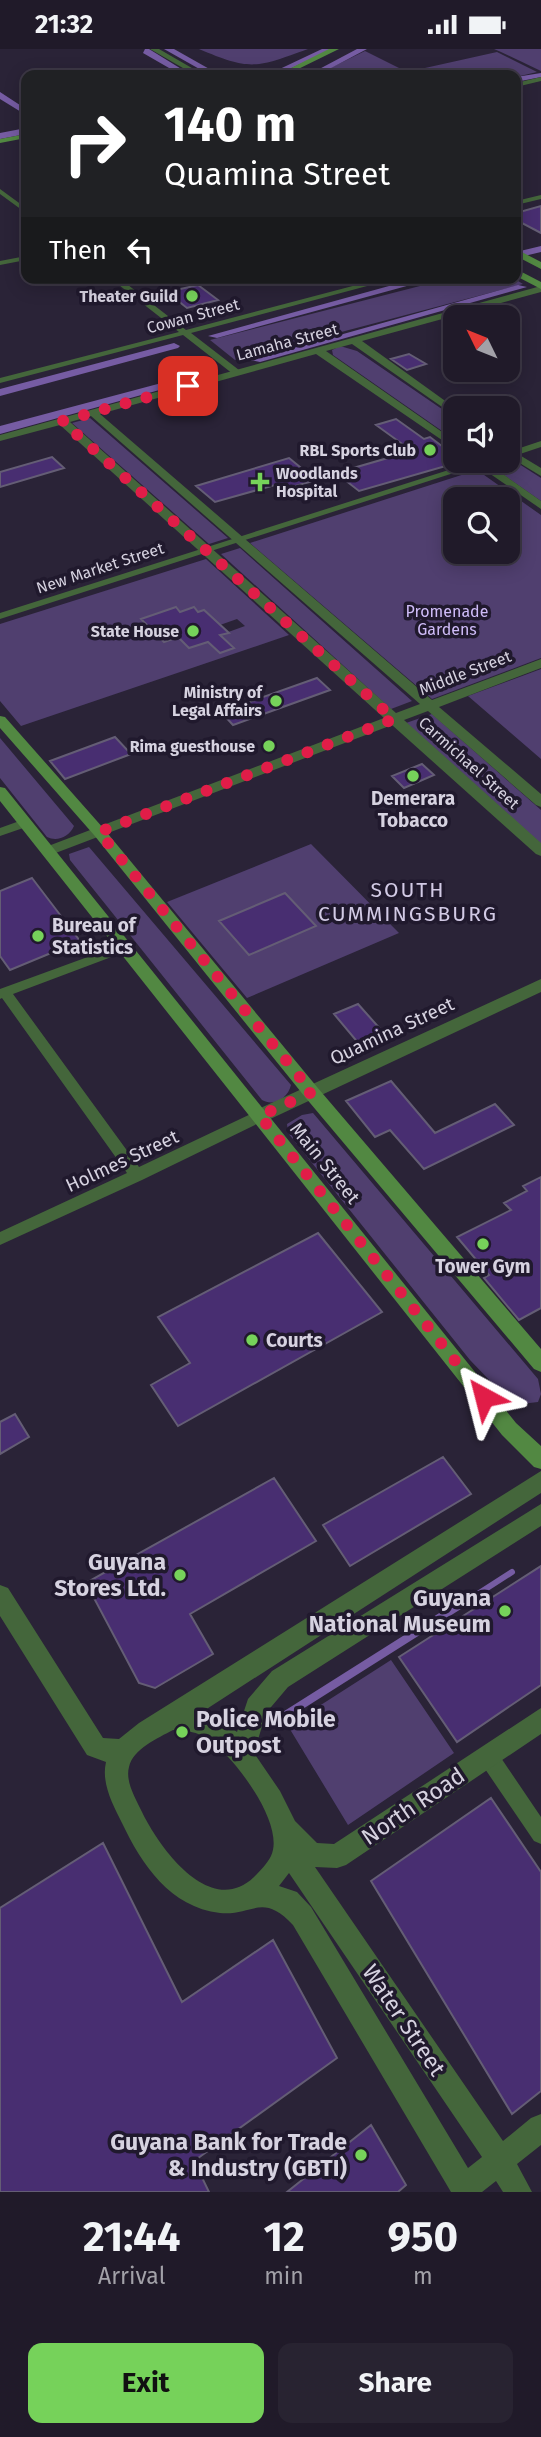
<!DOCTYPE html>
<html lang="en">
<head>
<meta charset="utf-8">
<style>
	:root { --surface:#201a29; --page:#282331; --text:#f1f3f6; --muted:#a2a1a8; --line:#3d3846; --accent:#76d25a }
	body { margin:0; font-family:"Fira Sans",sans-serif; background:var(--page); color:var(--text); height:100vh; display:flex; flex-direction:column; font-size:26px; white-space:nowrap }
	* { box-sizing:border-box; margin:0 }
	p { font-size:23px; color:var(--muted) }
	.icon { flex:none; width:38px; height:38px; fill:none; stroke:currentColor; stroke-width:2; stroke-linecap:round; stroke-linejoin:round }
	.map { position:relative; height:2143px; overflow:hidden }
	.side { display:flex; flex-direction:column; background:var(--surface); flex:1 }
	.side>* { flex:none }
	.top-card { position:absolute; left:21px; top:21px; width:500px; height:214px; border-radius:14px; box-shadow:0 4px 18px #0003,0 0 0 2px var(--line); background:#202124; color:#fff; overflow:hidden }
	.needle { width:46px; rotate:313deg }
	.controls { position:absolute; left:443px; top:256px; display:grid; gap:14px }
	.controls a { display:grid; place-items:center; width:77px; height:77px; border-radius:14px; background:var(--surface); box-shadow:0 4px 18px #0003,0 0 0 2px var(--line); font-size:35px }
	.pin { position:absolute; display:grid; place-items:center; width:60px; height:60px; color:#fff; margin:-30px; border-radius:14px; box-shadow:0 4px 10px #0006 }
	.me { position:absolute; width:77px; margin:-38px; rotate:322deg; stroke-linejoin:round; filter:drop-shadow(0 0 5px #0008) }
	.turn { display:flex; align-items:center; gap:24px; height:147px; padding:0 28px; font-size:32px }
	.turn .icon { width:91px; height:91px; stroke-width:2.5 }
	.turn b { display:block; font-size:49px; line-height:60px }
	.then { display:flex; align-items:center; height:66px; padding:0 28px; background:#0003; gap:14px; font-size:26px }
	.eta { display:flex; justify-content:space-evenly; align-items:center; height:119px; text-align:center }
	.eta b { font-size:42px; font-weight:700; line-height:49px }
	.cta { display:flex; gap:14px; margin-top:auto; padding:14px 28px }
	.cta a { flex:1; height:80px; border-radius:14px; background:var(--accent); color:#111; font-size:28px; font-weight:700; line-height:80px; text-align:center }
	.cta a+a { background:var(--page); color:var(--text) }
	.status { display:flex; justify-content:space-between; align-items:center; height:49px; padding:0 35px; background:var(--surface); direction:ltr }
	.status svg { height:19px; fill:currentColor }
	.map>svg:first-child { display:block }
	.green { fill:#503f6f; fill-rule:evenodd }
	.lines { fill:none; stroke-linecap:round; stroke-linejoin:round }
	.stream-far1 { stroke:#765ca3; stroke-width:6 }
	.stream { stroke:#765ca3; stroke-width:8 }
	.canal { fill:#765ca3; fill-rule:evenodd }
	.building { fill:#482e71; stroke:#645d75; stroke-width:2 }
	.minor { fill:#44663b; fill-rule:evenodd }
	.tertiary { fill:#44663b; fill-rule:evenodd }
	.secondary { fill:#528842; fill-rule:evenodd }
	.route { stroke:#e11d48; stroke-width:12; stroke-dasharray:0 21.6 }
	.poi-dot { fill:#76d25a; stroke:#20192d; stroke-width:2.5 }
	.labels { text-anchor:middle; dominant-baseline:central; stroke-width:7; stroke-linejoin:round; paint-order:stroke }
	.far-poi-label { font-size:16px; font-weight:bold; fill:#d6d2e0; stroke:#20192d; text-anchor:end }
	.far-street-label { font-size:16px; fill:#d6d2e0; stroke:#20192d }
	.far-park-label { font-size:16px; fill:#cfbcf8; stroke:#20192d }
	.poi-label { font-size:19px; font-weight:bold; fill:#d6d2e0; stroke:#20192d }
	.street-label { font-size:19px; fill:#d6d2e0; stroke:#20192d }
	.neighbourhood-label { font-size:21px; letter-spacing:2px; fill:#d2cae5; stroke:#20192d }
	.near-poi-label { font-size:23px; font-weight:bold; fill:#d6d2e0; stroke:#20192d; text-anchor:end }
	.near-street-label { font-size:23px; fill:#d6d2e0; stroke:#20192d }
</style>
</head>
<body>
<div class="status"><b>21:32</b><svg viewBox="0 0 49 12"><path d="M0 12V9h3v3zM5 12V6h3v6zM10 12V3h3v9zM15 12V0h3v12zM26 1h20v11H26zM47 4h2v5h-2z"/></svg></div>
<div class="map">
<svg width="541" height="2143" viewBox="0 0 541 2143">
	<rect width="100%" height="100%" fill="#2a2337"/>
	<path class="green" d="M199 0H308C256 19 251 22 199 0Z
		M494 0H541V22L501 3Z
		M365 2 407 23 497 3 537 23 516 28 316 26Z
		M451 229H513L523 235 235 311 210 291Z
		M340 297 357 302 455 369V391L333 306 332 301Z
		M90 369 228 489 209 495 72 374Z
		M505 411 516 413 541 429V452L498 422 496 415Z
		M477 421 541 466V609L432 650 250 494ZM455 450H508V502H455Z
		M240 499 412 652 391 660 221 505Z
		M206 510 289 586 21 677 0 652V575ZM175 558 180 563 194 558 198 563 204 561 220 576 237 570 245 577 220 586 233 599 220 604 208 593 189 599 178 588 164 593 141 570Z
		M541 620V710L468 647Z
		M432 665 541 761V795L406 674Z
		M0 689 74 777C69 788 57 793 47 788L0 729Z
		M311 795 399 884 247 949 167 853ZM285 844 315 877 249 906 219 872Z
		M89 798 291 1036C288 1049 274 1058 262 1051L70 811 69 805Z
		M313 1064 538 1330 541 1345 538 1353 513 1356 470 1311 288 1084 287 1075 302 1066Z
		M391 1611 454 1704 348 1776 288 1677Z"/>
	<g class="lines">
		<path class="stream-far1" d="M456 1559 512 1523"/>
		<path class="stream" d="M284 1667 458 1557"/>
		<path class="canal" d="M145 0H149L183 21 176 23 143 4Z
			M164 0H174L220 26H210Z
			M322 0H332L277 26H267Z
			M357 0H367L318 26H308Z
			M541 24V28L516 33V28Z
			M0 43 26 60V66L0 50Z
			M26 79V85L0 90V84Z
			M541 197V203L516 209V203Z
			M418 229H436L217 289 208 287Z
			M518 236 527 238 260 313 250 311Z
			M174 294 180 297 178 299 0 347V340Z
			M199 324 203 325V329L0 385V377Z"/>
	</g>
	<path class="building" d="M541 157V184L516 171V164Z
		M198 236 218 251 187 259 167 243Z
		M409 305 426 315 407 321 391 310Z
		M396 370 424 390 430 388 455 407V411L463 412 359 442 336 424 412 402 376 376Z
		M52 408 64 419 0 438V423Z
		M289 409 316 431 282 441 275 436 215 453 196 437Z
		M176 558 180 563 194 558 198 563 204 561 229 584 220 586 234 599 220 604 208 593 189 599 178 588 164 593 141 570Z
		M317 629 330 641 233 676 221 663Z
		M115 688 131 705 65 730 50 712Z
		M422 715 434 726 404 739 392 727Z
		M32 829 80 892 10 921 0 907V842Z
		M285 844 316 877 249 906 219 872Z
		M358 955 390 991 365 1002 334 965Z
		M391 1032 435 1084 495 1055 514 1076 424 1120 390 1081 375 1088 346 1052Z
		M541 1128V1259L519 1271 484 1229 489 1226 457 1188 511 1161 504 1154 527 1142 523 1137Z
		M318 1184 382 1263 178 1377 151 1336 190 1314 158 1268Z
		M15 1365 29 1388 0 1405V1373Z
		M443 1408 471 1445 350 1517 323 1476Z
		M274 1429 316 1492 190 1565 213 1605 155 1639 139 1634 86 1534Z
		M541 1517V1636L457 1693 399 1608Z
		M491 1749 541 1823V2042L512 2065 371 1832Z
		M103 1794 182 1953 273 1891 337 2009 194 2112 209 2143H0V1859Z
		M371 2076 406 2136 398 2143H287Z"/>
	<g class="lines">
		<path class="minor" d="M0 140 26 159V164L0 145Z
			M541 146V150L516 156V152Z
			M26 207V211L0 216V212Z
			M110 229H119L186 281 383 229H397L191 284 239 321V325H233L183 286 0 334V329L179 283Z
			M541 392V398L508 409V403Z
			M480 411H494L0 570V564Z
			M25 770 29 771V777L0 787V779Z
			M126 894 132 898 130 901 13 945 139 1118 255 1063H265L267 1067 265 1071 142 1131 0 1196V1183L127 1124 2 949 0 950V940Z
			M488 1698 495 1700 541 1768V1795L534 1792 481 1714 479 1707 481 1700Z"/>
		<path class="tertiary" d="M150 0H159L204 26H195Z
			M541 28V32L516 38V34Z
			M541 237V243L362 292 455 359V367L352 295 326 302 455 392V400L316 305 100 365 432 651 541 610V619L439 658 541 745V758L536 756 428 662 404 671 541 794V807L536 805 392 676 53 805H43L41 802 43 799 384 669 60 376 0 392V386ZM91 367 420 655 396 664 70 373Z
			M508 399 541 419V427L508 407Z
			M470 411H483L541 452V460Z
			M541 930V943L266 1072H254L251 1067 254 1062Z
			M541 1422V1444L202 1663 221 1671 237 1683 248 1650 272 1622 541 1455V1477L288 1638 266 1664 254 1704 280 1742 295 1772 317 1794 334 1795 541 1659V1685L346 1816 337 1819 315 1818 503 2092 531 2069 541 2065V2096L517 2115 532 2143H503L496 2132 482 2143H451L293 1876C262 1843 253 1867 220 1864 170 1858 142 1816 122 1774 113 1756 101 1734 106 1713L87 1706 0 1567V1536L8 1539 103 1689 119 1690 139 1674ZM173 1681C185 1681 198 1683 208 1690 234 1707 286 1776 271 1807 267 1815 260 1822 254 1828 210 1870 159 1798 142 1763 136 1750 125 1733 129 1718 133 1700 158 1689 173 1681ZM289 1824 482 2108 468 2119 311 1858 297 1843 279 1837Z"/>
		<path class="secondary" d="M329 0H339L286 26H277Z
			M26 85V89L0 94V90Z
			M516 200 541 213V220L516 207Z
			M516 220 541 233V240L516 227Z
			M0 667 5 668 104 780 317 1038 541 1300V1323L534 1320 305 1048 94 786 0 679Z
			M0 738 5 739 516 1374 541 1397V1420L534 1418 502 1386 0 752Z"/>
	</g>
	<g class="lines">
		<path class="route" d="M188 337 62 372 394 670 99 783 312 1043 260 1067 484 1348"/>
	</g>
	<g class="poi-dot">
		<circle cx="192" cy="247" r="7"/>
		<circle cx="430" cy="401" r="7"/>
		<path d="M256.5 422.5h7v7h7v7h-7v7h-7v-7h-7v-7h7z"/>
		<circle cx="193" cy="582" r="7"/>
		<circle cx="276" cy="652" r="7"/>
		<circle cx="269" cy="697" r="7"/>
		<circle cx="413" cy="727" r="7"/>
		<circle cx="38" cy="887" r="7"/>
		<circle cx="483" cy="1195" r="7"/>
		<circle cx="252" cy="1291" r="7"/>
		<circle cx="180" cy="1526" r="7"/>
		<circle cx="505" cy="1562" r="7"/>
		<circle cx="182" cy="1683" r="7"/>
		<circle cx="361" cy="2106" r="7"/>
	</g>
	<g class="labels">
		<g class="far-poi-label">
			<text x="178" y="247">Theater Guild</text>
			<text x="416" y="401">RBL Sports Club</text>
			<text x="276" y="424" text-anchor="start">Woodlands<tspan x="276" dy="18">Hospital</tspan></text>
			<text x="179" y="582">State House</text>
			<text x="262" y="643">Ministry of<tspan x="262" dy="18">Legal Affairs</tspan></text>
			<text x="255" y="697">Rima guesthouse</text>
		</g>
		<g class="far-street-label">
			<text transform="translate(193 267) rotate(-15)">Cowan Street</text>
			<text transform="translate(287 293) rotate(-15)">Lamaha Street</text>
			<text transform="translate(100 519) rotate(-18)">New Market Street</text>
			<text transform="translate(465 624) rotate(-21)">Middle Street</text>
			<text transform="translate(469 714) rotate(42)">Carmichael Street</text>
		</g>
		<g class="far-park-label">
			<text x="447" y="562">Promenade<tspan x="447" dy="18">Gardens</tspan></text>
		</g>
		<g class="poi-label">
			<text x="413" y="749">Demerara<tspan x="413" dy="22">Tobacco</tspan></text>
			<text x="52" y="876" text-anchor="start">Bureau of<tspan x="52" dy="22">Statistics</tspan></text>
			<text x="483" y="1217">Tower Gym</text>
			<text x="266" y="1291" text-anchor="start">Courts</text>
		</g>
		<g class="street-label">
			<text transform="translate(392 982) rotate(-25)">Quamina Street</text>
			<text transform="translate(122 1112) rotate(-25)">Holmes Street</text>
			<text transform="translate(325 1114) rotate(51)">Main Street</text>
		</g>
		<g class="neighbourhood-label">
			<text x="408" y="841">SOUTH<tspan x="408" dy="24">CUMMINGSBURG</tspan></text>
		</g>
		<g class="near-poi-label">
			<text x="166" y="1513">Guyana<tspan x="166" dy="26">Stores Ltd.</tspan></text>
			<text x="491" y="1549">Guyana<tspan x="491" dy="26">National Museum</tspan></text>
			<text x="196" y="1670" text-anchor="start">Police Mobile<tspan x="196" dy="26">Outpost</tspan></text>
			<text x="347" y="2093">Guyana Bank for Trade<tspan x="347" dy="26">&amp; Industry (GBTI)</tspan></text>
		</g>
		<g class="near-street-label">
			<text transform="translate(413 1757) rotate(-34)">North Road</text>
			<text transform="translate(404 1971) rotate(56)">Water Street</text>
		</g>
	</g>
</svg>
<div class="controls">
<a><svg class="needle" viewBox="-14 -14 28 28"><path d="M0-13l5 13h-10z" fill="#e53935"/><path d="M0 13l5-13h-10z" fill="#a2a1a8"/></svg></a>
<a><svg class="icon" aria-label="sound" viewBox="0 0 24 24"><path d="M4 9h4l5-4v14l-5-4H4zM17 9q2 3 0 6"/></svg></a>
<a><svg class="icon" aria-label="search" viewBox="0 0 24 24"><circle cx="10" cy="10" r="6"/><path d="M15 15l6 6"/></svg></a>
</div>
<div class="pin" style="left:188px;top:337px;background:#d93025"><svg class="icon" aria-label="arrive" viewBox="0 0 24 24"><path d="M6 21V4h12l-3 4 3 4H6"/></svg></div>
<svg class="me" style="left:484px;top:1348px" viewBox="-20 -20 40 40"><path d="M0-17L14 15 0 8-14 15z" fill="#e11d48" stroke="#fff" stroke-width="4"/></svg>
<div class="top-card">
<div class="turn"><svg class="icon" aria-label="right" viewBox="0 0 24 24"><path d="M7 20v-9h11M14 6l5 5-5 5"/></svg><div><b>140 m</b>Quamina Street</div></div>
<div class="then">Then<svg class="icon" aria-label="left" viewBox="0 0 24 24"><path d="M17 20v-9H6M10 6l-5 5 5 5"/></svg></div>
</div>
</div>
<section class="side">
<div class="eta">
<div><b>21:44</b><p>Arrival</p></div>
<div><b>12</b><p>min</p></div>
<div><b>950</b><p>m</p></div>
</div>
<div class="cta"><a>Exit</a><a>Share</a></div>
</section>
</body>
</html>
